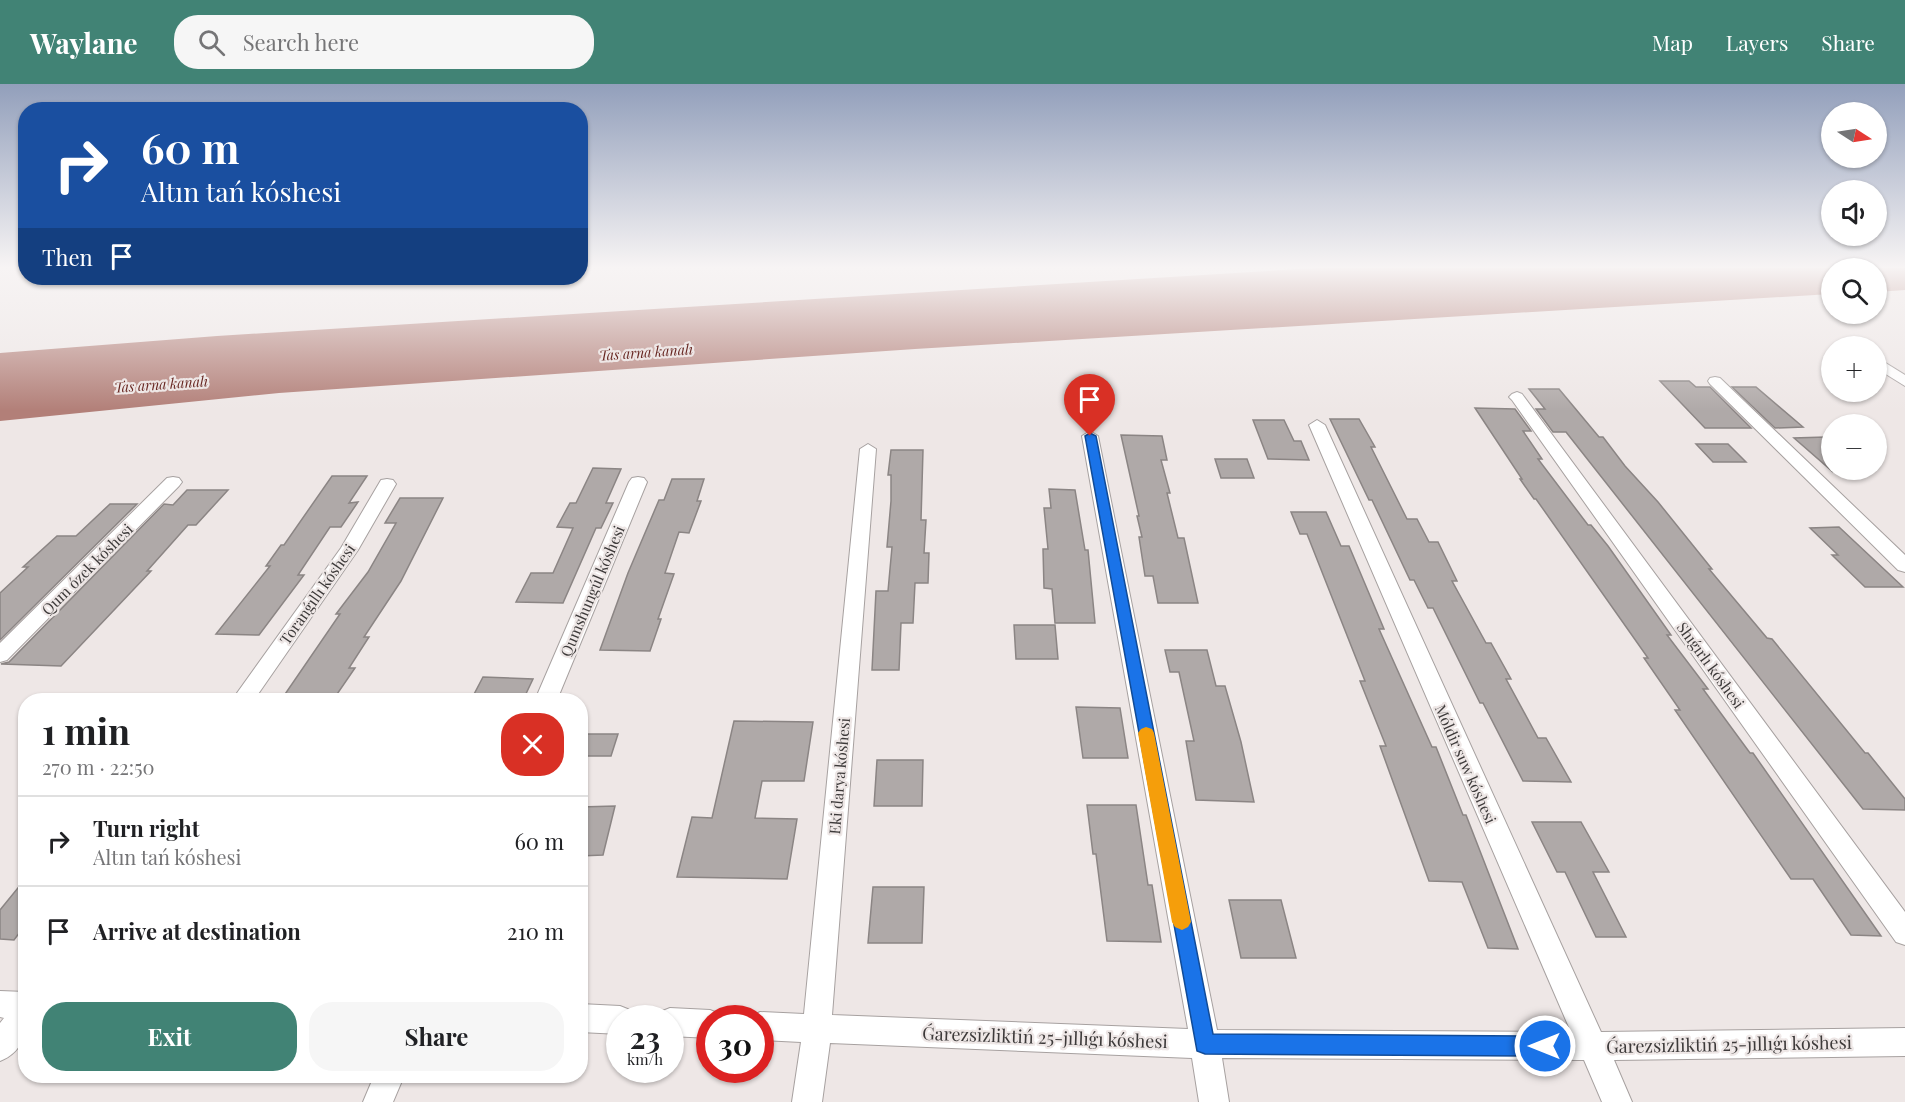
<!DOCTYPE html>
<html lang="en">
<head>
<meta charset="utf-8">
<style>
	:root { --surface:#fff; --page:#f6f6f6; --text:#202124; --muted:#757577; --line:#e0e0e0; --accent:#418375 }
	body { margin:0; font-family:"Playfair Display",serif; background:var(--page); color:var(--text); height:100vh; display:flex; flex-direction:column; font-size:22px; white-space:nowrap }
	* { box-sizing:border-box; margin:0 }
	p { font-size:20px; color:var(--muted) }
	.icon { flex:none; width:33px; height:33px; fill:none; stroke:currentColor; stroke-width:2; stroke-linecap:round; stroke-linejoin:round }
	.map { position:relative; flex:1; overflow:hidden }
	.sheet { position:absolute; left:18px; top:609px; width:570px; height:390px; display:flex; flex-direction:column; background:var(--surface); border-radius:24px; box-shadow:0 2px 4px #0004 }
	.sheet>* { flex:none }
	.guide { position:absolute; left:18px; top:18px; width:570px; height:183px; border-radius:24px; box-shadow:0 2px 4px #0004; background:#1a4fa0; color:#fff; overflow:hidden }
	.needle { width:39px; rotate:102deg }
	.controls { position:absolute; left:1821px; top:18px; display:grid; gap:12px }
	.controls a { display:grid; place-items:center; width:66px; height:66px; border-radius:50%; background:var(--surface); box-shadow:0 2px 4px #0004; font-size:30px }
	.speed { position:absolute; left:606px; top:921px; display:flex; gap:12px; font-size:30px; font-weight:700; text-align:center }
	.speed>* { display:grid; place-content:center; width:78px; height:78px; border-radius:50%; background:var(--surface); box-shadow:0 2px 4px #0004; line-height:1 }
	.speed small { font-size:15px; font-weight:400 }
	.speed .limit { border:9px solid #d22; background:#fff; color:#111 }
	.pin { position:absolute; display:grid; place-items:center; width:51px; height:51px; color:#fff; margin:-62px -26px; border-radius:50% 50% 50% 0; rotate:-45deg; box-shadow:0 0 6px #0007 }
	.pin .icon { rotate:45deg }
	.me { position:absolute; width:66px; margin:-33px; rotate:270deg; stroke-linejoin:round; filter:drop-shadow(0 0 4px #0008) }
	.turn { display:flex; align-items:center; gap:21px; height:126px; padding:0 24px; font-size:27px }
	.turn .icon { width:78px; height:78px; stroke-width:2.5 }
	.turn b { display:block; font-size:42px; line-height:51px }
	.then { display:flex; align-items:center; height:57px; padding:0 24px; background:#0003; gap:12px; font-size:22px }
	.round { display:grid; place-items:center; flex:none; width:63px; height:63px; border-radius:24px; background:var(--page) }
	.head { display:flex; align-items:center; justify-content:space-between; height:102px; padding:0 24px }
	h1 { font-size:36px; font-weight:700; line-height:45px }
	.primary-button { display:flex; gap:12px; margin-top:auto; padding:12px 24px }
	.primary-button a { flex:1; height:69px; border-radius:24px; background:var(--accent); color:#fff; font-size:24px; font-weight:700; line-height:69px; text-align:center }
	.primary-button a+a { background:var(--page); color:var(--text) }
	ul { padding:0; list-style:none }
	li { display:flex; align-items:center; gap:18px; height:90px; padding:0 24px; border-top:2px solid var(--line) }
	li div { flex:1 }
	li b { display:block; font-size:22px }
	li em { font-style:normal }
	header { display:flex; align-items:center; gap:36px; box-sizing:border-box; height:84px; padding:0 30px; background:var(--accent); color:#fff }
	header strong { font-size:28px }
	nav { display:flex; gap:33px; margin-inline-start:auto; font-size:21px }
	.search { width:420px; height:54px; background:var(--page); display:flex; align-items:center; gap:15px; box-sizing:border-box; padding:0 21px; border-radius:24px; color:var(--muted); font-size:22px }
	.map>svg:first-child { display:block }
	.water { fill:#b27f78 }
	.building { fill:#afa9a8; stroke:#8b8584; stroke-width:1.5 }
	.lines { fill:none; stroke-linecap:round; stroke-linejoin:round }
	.minor-casing { stroke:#a7a1a0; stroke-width:2 }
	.minor { fill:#fff; fill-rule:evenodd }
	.route { fill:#1a73e8; stroke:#114b97; stroke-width:1.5 }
	.slow { fill:#f59e0b }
	.labels { text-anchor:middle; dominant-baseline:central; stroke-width:4.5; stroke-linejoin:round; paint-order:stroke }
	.far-water-label { font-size:14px; font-style:italic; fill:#682722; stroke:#eee7e6 }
	.street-label { font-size:15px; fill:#3d3a3a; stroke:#eee7e6 }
	.near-street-label { font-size:18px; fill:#3d3a3a; stroke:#eee7e6 }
</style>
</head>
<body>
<header>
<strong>Waylane</strong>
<div class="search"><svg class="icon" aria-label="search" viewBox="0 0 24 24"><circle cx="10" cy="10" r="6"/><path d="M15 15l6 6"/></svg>Search here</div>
<nav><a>Map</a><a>Layers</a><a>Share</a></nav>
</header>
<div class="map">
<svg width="1905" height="1018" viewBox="0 0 1905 1018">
	<rect width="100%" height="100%" fill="#eee7e6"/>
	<path class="water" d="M1316 184H1905V206L1877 208 1876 184H1832L1831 210 915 265 279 309 0 337V269L217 252Z"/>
	<path class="building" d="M1660 297H1689L1696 303H1710L1751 344H1705Z
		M1732 303H1756L1803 343 1775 344Z
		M1529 305H1559L1599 353H1603L1625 382 1658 418 1712 485H1709L1767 554 1772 555 1865 669H1868L1905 715V726L1863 725 1566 348H1553L1536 325H1545Z
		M1475 324 1515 325 1531 347H1523L1542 375H1538L1588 441H1591L1608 462 1671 551H1667L1708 605H1703L1750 669H1753L1881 852 1851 851 1813 795H1791L1675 626H1680L1644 574H1648L1536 415H1534L1520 395H1522Z
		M1330 335H1359L1375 363H1371L1407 435H1417L1429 458H1438L1457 497H1452L1486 559H1491L1511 595H1506L1538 654H1546L1571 698 1523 697 1483 619H1480L1433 524H1428L1414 496H1410L1372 416H1369Z
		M1253 336H1284L1294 357H1301L1309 376 1268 375Z
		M1121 351 1162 352 1167 376H1161L1170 409H1167L1178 454H1184L1198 519H1158L1153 492H1145L1139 453H1142L1137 432H1139Z
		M1826 353 1832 358V387L1794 354Z
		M1696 360H1728L1746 378H1713Z
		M891 366H923L921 436H926L924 469H929L928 499H915L913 539H901L899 586H872L876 507H888L892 463H887L891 417V391H888Z
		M1215 375H1247L1254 394H1221Z
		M593 384 621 385 606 419H613L601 444H596L563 519 516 518 531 489H553L573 444 557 443 570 419H576Z
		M332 392H367L349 419 358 418 341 443H330L298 491H304L259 551 216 550 270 482H266L281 461H284Z
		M672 395H704L697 417H701L689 449 679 448 665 489 674 490 658 535H661L650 567 600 566 628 489 659 416H664Z
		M1049 405 1075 406 1085 466H1088L1095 539H1055L1052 505 1044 504 1043 465H1048L1044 424H1051Z
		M187 406H228L196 441H188L147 487H151L61 582 1 580 9 578 164 420 173 421Z
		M400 414H443L401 497 364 553H369L349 584H355L333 616H281L340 530H336L368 488 396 439H385Z
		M110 420H137L0 556V509L28 483H23L57 452H76Z
		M1291 428H1326L1341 462H1349L1384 545H1379L1432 663H1436L1463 731H1466L1518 865 1488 864 1462 798 1429 797 1380 662H1386L1360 597H1365L1307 450H1300Z
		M1839 443 1903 503H1865L1832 471H1838L1810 444Z
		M1014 541H1055L1058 575H1016Z
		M1165 566H1207L1216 602H1225L1241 658 1254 718 1196 716 1186 657H1194L1179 588H1170Z
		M483 593 533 595 523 616H471Z
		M1076 623 1120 624 1128 674H1083Z
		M734 637 813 638 804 697H762L755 734 797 735 787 795 677 793 692 733 712 734Z
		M580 650H618L611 672H580Z
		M877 676H923L922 722H874Z
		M1087 721H1136L1148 801H1152L1161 858 1107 857 1096 770H1093Z
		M615 722 603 771 580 772V723Z
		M1532 738H1581L1609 788H1593L1626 853H1596L1565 788H1557Z
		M26 794V840L14 856 0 855V826Z
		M873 803H924L922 859H868Z
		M1229 816H1281L1296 874H1241Z"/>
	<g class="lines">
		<defs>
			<path id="minor" d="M1876 273 1905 291V302L1876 284Z
				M1715 293 1720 294 1905 471V488L1898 486 1710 300 1708 297 1710 294Z
				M1517 308 1522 310 1905 828V861L1896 858 1512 316 1509 313 1512 310Z
				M1317 336 1325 341 1601 948 1905 944V972L1614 976 1632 1018H1602L1584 976 1222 974 1229 1018H1199L1192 974 830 959 822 1018H792L801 958 760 956V934H749L760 928 804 930 860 365 868 360 876 365 832 931 1188 945 1082 352 1090 347 1098 352 1217 946 1571 948 1309 341Z
				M173 393 179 394 182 398 179 402 7 576 0 578V559L167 394Z
				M638 393 644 394 647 398 557 616H535L629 398 632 394Z
				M387 395 393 396 396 400 358 466 254 616H232L341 464 381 396Z
				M0 907 26 908C26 935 31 965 0 977V939L4 934 0 933Z
				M580 920 620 922 630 926 634 934H620V950L580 948Z
				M670 924 710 926 720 930 722 934H710V954L670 952V934H657L660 928Z
				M374 992H404L393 1018H363Z"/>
		</defs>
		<use href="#minor" class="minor-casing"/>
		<use href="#minor" class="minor"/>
	</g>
	<linearGradient id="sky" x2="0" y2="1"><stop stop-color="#929fbb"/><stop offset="0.56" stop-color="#f7f4f4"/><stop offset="1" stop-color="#f7f4f4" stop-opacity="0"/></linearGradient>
	<rect width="1905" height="327" fill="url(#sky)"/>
	<path class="route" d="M1090 349 1096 352 1213 950 1545 952 1552 955 1555 962 1552 969 1545 972 1205 970 1197 967 1085 352Z"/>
	<path class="slow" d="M1146 643 1152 645 1154 649 1191 838 1188 843 1182 846 1175 843 1172 838 1138 649 1141 645Z"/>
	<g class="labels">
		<g class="far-water-label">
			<text transform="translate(646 268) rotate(-4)">Tas arna kanalı</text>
			<text transform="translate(161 300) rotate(-4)">Tas arna kanalı</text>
		</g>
		<g class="street-label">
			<text transform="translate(87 485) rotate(-45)">Qum ózek kóshesi</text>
			<text transform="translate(592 507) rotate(-67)">Qumshungúl kóshesi</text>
			<text transform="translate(317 510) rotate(-55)">Toranǵıllı kóshesi</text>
			<text transform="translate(1711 581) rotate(54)">Shıǵırlı kóshesi</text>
			<text transform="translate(1466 680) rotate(66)">Móldir suw kóshesi</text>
			<text transform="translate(839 692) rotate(-85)">Eki darya kóshesi</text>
		</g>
		<g class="near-street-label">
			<text transform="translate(1045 953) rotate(2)">Ǵarezsizliktiń 25-jıllıǵı kóshesi</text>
			<text transform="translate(1729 960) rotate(-1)">Ǵarezsizliktiń 25-jıllıǵı kóshesi</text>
		</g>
	</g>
</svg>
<div class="controls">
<a><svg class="needle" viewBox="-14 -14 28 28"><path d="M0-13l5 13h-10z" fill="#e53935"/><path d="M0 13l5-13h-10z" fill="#757577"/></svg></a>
<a><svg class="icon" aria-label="sound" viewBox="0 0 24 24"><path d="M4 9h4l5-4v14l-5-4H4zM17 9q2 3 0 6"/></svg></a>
<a><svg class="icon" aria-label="search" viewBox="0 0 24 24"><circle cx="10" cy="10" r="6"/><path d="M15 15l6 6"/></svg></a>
<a>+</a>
<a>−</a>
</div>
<div class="speed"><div>23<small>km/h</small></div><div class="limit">30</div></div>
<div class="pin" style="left:1090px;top:352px;background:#d93025"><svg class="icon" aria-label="arrive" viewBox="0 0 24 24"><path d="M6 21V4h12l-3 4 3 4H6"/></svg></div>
<svg class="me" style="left:1545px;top:962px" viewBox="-20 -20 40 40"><circle r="17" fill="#1a73e8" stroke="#fff" stroke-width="3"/><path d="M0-11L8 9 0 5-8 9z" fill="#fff"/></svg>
<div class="guide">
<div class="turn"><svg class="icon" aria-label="right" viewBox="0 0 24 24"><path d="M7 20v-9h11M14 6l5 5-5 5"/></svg><div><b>60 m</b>Altın tań kóshesi</div></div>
<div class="then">Then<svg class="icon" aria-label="arrive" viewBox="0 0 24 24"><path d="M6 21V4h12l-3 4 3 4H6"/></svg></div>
</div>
<section class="sheet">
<div class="head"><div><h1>1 min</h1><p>270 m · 22:50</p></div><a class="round" style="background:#d93025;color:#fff"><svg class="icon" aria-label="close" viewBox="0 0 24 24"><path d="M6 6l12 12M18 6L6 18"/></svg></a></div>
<ul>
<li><svg class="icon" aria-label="right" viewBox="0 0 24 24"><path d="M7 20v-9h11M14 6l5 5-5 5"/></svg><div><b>Turn right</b><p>Altın tań kóshesi</p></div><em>60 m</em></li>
<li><svg class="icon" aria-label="arrive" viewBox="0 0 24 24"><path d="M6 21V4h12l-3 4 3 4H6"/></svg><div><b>Arrive at destination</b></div><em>210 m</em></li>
</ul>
<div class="primary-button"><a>Exit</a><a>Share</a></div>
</section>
</div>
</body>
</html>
